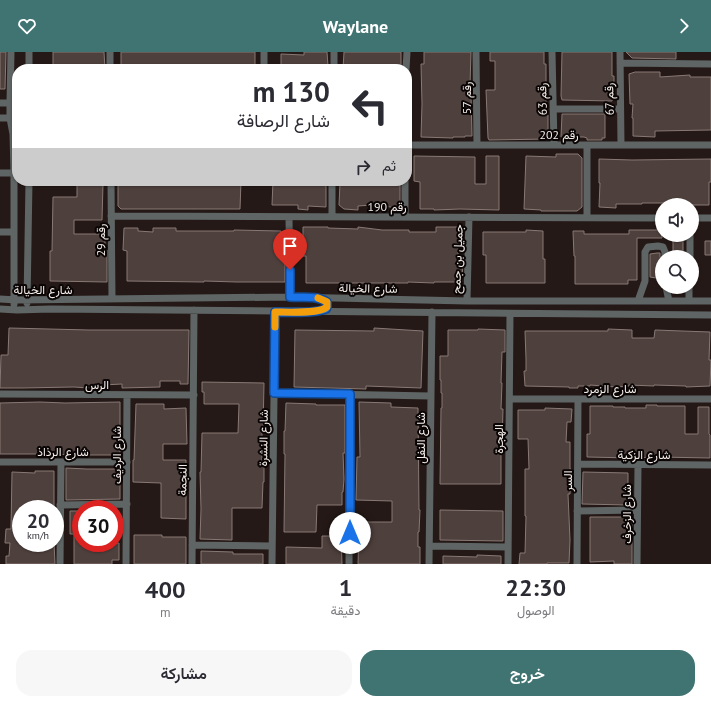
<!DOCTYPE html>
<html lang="ar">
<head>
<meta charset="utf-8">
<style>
	:root { --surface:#fff; --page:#f7f7f7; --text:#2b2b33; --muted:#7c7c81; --accent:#3f7472 }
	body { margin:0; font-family:"PT Sans",Vazirmatn,sans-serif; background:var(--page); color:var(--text); direction:rtl; height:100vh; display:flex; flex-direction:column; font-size:15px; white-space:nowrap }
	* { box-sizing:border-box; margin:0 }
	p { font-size:13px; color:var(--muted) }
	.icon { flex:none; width:22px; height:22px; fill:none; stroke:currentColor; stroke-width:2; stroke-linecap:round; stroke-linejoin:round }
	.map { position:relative; height:512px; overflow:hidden; direction:ltr }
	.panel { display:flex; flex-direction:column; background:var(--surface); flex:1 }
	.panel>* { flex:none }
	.hud { position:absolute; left:12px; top:12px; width:400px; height:122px; border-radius:16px; box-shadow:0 1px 3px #0004; direction:rtl; background:#fff; color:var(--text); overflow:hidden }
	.buttons { position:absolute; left:655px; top:146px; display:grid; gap:8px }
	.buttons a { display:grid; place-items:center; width:44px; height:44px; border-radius:50%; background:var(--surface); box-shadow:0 1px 3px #0004; font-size:20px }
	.speed { position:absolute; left:12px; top:448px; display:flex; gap:8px; font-size:20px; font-weight:700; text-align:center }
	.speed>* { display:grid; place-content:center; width:52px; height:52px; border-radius:50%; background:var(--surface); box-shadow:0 1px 3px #0004; line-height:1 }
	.speed small { font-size:10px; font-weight:400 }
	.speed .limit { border:6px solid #d22; background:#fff; color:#111 }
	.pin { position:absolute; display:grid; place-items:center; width:34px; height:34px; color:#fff; margin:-41px -17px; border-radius:50% 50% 50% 0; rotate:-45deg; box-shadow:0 0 4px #0007 }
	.pin .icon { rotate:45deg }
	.me { position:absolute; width:44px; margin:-22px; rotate:0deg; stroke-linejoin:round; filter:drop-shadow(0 0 3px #0008) }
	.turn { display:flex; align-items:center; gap:14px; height:84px; padding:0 16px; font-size:18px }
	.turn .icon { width:52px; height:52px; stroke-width:2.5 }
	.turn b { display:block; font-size:28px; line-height:34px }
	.then { display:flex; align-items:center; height:38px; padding:0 16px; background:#0003; gap:8px; font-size:15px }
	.eta { display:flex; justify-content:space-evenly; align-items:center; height:68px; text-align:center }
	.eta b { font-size:24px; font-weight:600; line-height:28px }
	.button { display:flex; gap:8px; margin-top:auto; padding:8px 16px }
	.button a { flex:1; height:46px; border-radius:16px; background:var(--accent); color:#fff; font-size:16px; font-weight:600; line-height:46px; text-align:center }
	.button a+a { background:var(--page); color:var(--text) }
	header { display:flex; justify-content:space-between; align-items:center; height:52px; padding:0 16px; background:var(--accent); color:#fff; font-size:18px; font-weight:600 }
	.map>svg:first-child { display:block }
	.building { fill:#4e403d; stroke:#887975 }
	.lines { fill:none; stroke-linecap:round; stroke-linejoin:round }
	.minor { stroke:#5e6564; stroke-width:7 }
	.route-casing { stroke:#114b97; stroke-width:10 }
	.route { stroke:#1a73e8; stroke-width:7 }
	.slow { stroke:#f59e0b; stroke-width:7 }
	.labels { text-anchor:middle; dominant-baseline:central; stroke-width:4; stroke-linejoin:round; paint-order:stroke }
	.street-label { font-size:12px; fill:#f3ebe8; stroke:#0a0505 }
</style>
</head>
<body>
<header><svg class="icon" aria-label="forward" viewBox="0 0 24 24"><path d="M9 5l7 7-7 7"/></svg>Waylane<svg class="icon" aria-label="heart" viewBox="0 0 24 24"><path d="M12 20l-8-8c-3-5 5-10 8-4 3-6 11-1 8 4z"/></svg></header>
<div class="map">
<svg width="711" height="512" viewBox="0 0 711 512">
	<rect width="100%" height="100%" fill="#241916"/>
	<path class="building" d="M0 0H6L5 37H0Z
		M53 0H104L105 17H53Z
		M121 0H255V17H121Z
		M304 0H327L328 14 281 13V2L304 3Z
		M344 0H401V17H343Z
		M424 0H471L470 33V43H471L472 84H465V85H453V86L421 85 422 52 421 12H424Z
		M490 0H544V12H546V51H547V63H548V87L489 88 488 86 486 38H495V9H490Z
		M562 0H612V24H614V46L612 49 562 48 561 44Z
		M626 0H676V7L632 6Z
		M635 20H660V25L690 23V25H711V78L655 79V85L633 84V66H632L633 52H630L629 22Z
		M562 62H605V86H602V88H587V86L584 85H561Z
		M556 102H578L582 106V155L577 159H541V158L524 157 526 104 556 105Z
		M414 104 475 105V132H486V104H499V158L460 157 434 158V157H420V130L414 129Z
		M599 107 632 108 711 107V130H709V153H674V151H642V152H616V156L599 155 600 131H599Z
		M118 129H241L240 157H121L118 154Z
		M273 129H326V155L308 154V158L298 157V153H272Z
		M343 129H399V132H400V156L372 153 358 154V158L344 157 339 153 340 131H343Z
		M77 131 103 132 102 168H74V182H105V198H107V230L50 229V199H52L53 145H77Z
		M303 175H328V176L358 177V175L382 178H409V180H436V175H462L463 190H458V207H463L462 230H434V231L408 230V231H306V204H303Z
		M124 176H138V179L153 180V176H176V179H234V178L281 179V181H284L283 207H285V230H237L204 229V230L127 229V199L123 198Z
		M526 178 543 179V207H545V231H486V203H483V180H526Z
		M629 178H662V186H637V228H628V232H575V204H574L573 179H584V182H629Z
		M673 183H683V205H673Z
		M705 189H711V203H705Z
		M657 201H660V205L662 209V225L656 226 650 225V202Z
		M9 276 89 278H189L188 332H180V329H160V335L122 336V332L103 333V335H88V336L74 335 22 336H0L1 303H8Z
		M374 276 423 279 421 336 366 334V337L294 335 295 278 374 279Z
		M478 277 505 278V300H502L501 331H502L501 357H503L502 393H501V432H440L441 356H442V341H441V328H440V304H448V278H478Z
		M608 277 632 278V286H654L655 278 710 280 709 308H711L710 334 686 335V334L654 333V334L629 333V334L616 335 590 333V334H578V336H569V335L525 334 524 319H526V307L525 279H608Z
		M202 330 264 331 263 379H262V411H264V430H263L262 456H232V488L200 487 201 457 200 420H201L202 381H238L239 352H204V340H202Z
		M40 350 65 351 120 350V403H89L41 402H0V351Z
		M359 350 391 351V355L418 356 419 458H420L419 480H418V495H420V512H358L359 480H357L358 470H392V449L356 448 357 405H360Z
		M286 351 316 352V353H345V401H343L344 427 343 440H342V453H317L316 480H284L285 402H284V379H285Z
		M136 352H164V357L186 356 187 392H163V408H186V467L161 466V431L133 430V408H134Z
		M646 353H657V354H685V382H698V355H709V382L710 383V406L658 405V406L632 405V406L587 405V382H590V354H613V355H625V356H646Z
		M545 356 572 357 571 370H567L566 390H570V417H571L570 442H568L570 488 569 511H547V512H519L520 501H525L526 464H525V417H529L528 387H518V358H545Z
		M66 416 87 417H120V447L66 448Z
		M35 419H54V457H21V491H54L55 512H6V504H9L10 491H5L6 477H11L12 420 35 421Z
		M583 420 628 421V453L582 452Z
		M440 458 503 459V489L440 488Z
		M70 459H81V491H119V508H112V512H74V482H70Z
		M590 465H632V512H614V509L590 510Z
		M134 483H162V485H186V512H134Z
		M322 484H341L342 512H286V495L322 496Z
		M201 499 233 500V502H263V512H201Z
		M477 503 501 504V512H443V504L477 505Z"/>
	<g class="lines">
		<path class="minor" d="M11 0 10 51V66L13 82 14 121V252
			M110 0V17
			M476 0 477 93
			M552 0 554 93
			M620 0 621 93
			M620 11 711 12
			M29 17V0
			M264 17V0
			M334 17V0
			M406 17 407 0
			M0 51H17
			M553 57H620
			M0 66H17
			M407 93H711
			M587 93V166
			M0 121H14
			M111 129 112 247
			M111 164 662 166
			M289 165 290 245
			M332 165V129
			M405 165V129
			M692 166H711
			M0 180H14
			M690 205V183
			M666 235 669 249
			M0 247 17 248 290 245 467 249H711
			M467 249 469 165
			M638 249 645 229V200L648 195 658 194 663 195 665 200V205
			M689 249V235
			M27 251 29 129
			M0 257 17 258 50 257 711 263
			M274 341 431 344
			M0 342 194 343
			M510 347H711
			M0 410H127
			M578 412 711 413
			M60 453 127 452
			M577 459 637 458
			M192 493 272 494
			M430 494 508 495
			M60 512 61 410
			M126 512 127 343
			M192 512 194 258
			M272 512 275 260
			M349 512 350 342
			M429 512 432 260
			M508 512 510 262
			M577 512 578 347
			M637 512 638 413"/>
	</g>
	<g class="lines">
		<defs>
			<path id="route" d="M290 218V245C302 246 317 243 327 250V255L326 257C314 262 288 260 275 260L274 341 350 342V481"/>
		</defs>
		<use href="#route" class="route-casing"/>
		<use href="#route" class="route"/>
		<path class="slow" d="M275 275V260C286 260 319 262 327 255V250L325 249 318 246"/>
	</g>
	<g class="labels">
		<g class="street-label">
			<text transform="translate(466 46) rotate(-90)">رقم 57</text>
			<text transform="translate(542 47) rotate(-91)">رقم 63</text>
			<text transform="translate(609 47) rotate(-91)">رقم 67</text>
			<text x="559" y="82">رقم 202</text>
			<text x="387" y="154">رقم 190</text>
			<text transform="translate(100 188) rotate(-90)">رقم 29</text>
			<text transform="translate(457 207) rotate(-88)">جميل بن جمح</text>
			<text transform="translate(368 236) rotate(1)">شارع الخيالة</text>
			<text x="43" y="237">شارع الخيالة</text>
			<text x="97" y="332">الرس</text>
			<text x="610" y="336">شارع الزمرد</text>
			<text transform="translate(263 386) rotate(-89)">شارع النشرة</text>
			<text transform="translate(420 386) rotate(-90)">شارع النفل</text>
			<text transform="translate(498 387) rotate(-90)">الهجرة</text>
			<text x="63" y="399">شارع الرذاذ</text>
			<text x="644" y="402">شارع الزكية</text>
			<text transform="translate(116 403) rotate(-90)">شارع الرديف</text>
			<text transform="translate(182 428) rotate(-89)">النجمة</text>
			<text transform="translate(567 429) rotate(-90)">السر</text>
			<text transform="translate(626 462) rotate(-90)">شارع الزخرف</text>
		</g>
	</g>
</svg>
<div class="buttons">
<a><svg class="icon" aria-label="sound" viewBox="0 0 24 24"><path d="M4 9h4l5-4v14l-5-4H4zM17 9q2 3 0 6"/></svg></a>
<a><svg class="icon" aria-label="search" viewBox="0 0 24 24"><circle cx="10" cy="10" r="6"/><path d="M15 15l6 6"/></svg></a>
</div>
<div class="speed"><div>20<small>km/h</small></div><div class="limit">30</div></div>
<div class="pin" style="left:290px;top:218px;background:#d93025"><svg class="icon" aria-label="arrive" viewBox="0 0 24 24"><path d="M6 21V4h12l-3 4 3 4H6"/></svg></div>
<svg class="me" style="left:350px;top:481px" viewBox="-20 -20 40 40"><circle r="19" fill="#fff"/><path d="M0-13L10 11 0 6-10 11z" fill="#1a73e8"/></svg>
<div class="hud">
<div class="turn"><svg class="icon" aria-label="left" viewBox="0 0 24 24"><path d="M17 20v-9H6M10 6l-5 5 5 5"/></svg><div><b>130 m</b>شارع الرصافة</div></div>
<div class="then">ثم<svg class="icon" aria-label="right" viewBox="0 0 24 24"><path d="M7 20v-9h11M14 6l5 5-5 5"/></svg></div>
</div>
</div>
<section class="panel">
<div class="eta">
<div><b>22:30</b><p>الوصول</p></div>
<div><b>1</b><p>دقيقة</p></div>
<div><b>400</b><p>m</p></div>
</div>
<div class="button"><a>خروج</a><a>مشاركة</a></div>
</section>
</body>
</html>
